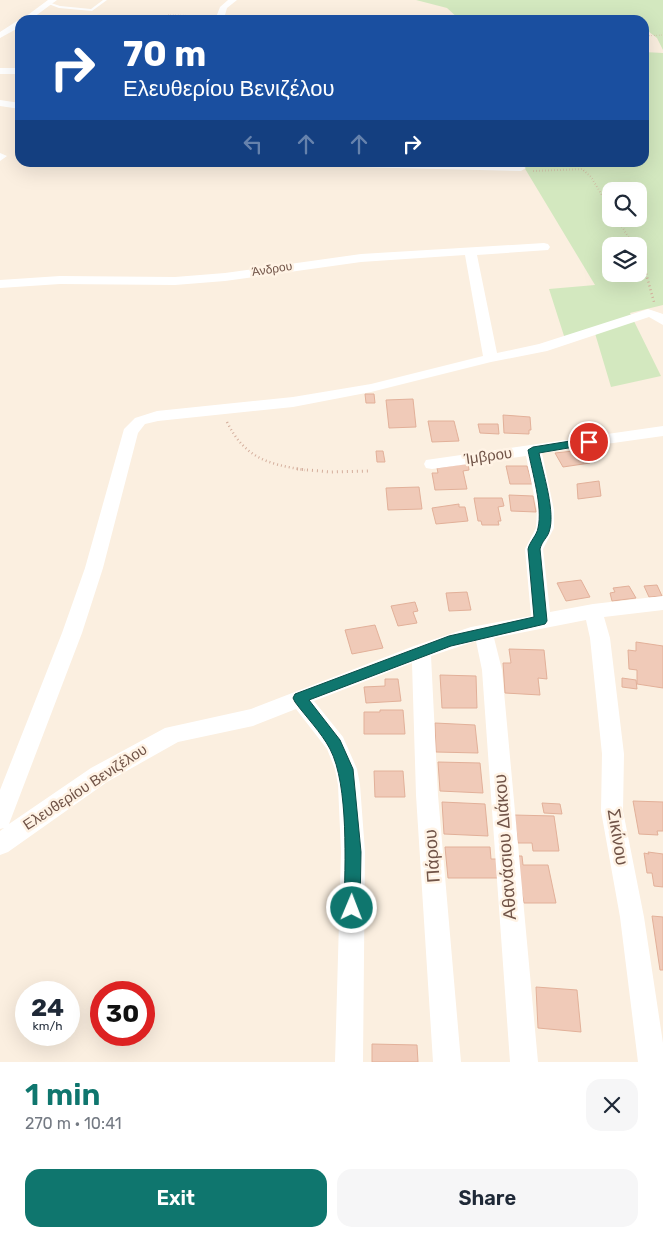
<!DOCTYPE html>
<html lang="en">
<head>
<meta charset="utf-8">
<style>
	:root { --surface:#fff; --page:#f6f6f7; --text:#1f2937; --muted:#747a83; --accent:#0f766e }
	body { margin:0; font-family:Rubik,sans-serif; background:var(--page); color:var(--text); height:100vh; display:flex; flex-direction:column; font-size:19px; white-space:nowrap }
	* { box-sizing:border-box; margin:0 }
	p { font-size:16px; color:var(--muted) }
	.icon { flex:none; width:28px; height:28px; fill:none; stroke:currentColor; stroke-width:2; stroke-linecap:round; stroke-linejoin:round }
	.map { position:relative; height:1062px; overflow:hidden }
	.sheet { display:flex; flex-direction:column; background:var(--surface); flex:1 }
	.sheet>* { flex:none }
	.hud { position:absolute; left:15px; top:15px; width:634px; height:152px; border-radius:15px; box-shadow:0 5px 20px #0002; background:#1a4fa0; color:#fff; overflow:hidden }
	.tools { position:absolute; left:602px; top:182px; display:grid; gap:10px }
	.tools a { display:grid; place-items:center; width:45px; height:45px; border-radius:10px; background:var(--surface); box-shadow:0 5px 20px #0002; font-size:25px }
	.speed { position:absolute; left:15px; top:981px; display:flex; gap:10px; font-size:25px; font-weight:700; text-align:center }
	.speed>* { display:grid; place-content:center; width:65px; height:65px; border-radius:50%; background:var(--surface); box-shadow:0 5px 20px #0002; line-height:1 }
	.speed small { font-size:12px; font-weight:400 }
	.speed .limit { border:8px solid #d22; background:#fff; color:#111 }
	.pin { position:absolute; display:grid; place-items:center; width:42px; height:42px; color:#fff; margin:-21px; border:2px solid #fff; border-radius:50%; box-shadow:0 1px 5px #0007 }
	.me { position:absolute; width:55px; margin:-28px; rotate:1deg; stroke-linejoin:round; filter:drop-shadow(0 0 4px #0008) }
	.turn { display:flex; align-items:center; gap:18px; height:105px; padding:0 25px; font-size:22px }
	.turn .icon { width:65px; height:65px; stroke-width:2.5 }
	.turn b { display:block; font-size:35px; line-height:42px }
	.lanes { display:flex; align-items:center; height:48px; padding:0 25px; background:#0003; justify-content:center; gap:25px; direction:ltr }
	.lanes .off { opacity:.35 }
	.round { display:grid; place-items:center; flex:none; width:52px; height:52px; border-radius:15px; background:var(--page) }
	.head { display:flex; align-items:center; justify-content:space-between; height:85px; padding:0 25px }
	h1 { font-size:30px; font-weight:600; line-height:38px; color:var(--accent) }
	.cta { display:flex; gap:10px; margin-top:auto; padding:10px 25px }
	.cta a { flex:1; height:58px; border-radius:15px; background:var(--accent); color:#fff; font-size:20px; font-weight:600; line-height:58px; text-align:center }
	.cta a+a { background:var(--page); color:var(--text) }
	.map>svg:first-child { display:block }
	.green { fill:#d3e8bf; fill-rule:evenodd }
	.building { fill:#f0cab8; stroke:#e2b099 }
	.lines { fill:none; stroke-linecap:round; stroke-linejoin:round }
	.path-far3 { stroke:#d4ae9c; stroke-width:1; stroke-dasharray:0.5 2; stroke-linecap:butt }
	.path-far2 { stroke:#d4ae9c; stroke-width:2; stroke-dasharray:0.5 2.5; stroke-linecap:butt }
	.path-far1 { stroke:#d4ae9c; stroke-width:2.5; stroke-dasharray:1 3; stroke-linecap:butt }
	.path { stroke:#d4ae9c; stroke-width:3; stroke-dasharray:1 4; stroke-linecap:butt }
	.lane { fill:#fff; fill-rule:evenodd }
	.street { fill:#fff; fill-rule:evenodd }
	.route { fill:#0f766e; stroke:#0a4d48 }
	.labels { text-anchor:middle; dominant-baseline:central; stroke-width:5; stroke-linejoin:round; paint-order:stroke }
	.far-street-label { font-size:12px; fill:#715448; stroke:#fff3e5 }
	.street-label { font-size:15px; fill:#715448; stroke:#fff3e5 }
	.near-street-label { font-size:18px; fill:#715448; stroke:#fff3e5 }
</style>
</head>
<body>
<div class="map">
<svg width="663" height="1062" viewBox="0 0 663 1062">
	<rect width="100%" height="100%" fill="#fbefe0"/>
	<path class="green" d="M416 0H663V50L657 38 644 28V20H460L447 8Z
		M644 52 663 53V305L630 313 661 376 611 387 594 330 565 339 549 289 595 285 524 167 443 163 644 162ZM611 191H639V219H611ZM611 246H639V274H611Z"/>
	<path class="building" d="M365 394H374L375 403H366Z
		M413 399 416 427 389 428 386 400Z
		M503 415 530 417 531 430H529V434L504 433Z
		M428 421H454L459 441 432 442Z
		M478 424H498L499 434 480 433Z
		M582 450 590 463 563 467 555 453Z
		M376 451H383L385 462H377Z
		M468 463 469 470 463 471 467 489 435 490 432 473H438L437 468Z
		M506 466H527L532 484H510Z
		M599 481 601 496 578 499 577 484Z
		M419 487 422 509 388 510 386 488Z
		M509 495 533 496 536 512 511 511Z
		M474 498H502L504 506 498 507 501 521H498L499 525H482L481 521H478Z
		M459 504V507H465L468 521 436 524 432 508Z
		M581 580 590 597 566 601 557 583Z
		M657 585 662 596 649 597 644 586Z
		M629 586 636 598 612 601 610 593 615 592 613 588Z
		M467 592 471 610 449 611 446 593Z
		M415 602 418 611 413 612 417 623 398 626 391 606Z
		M375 625 383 648 352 654 345 630Z
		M636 642 663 646V688L637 684V670L629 669 628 650 636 651Z
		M509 649 544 650 547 679 538 678 540 695 505 693 503 663H511Z
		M440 675 476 676 477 708H442Z
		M622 678 636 680 637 689 622 687Z
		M385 679H398L401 701 366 703 364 687 385 686Z
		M380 710H403L405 734H364V712H380Z
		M435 723 475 725 478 753 436 752Z
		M438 762 480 763 483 793 440 791Z
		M374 771H403L405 797H375Z
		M633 801 663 802V831H657L658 835 639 834Z
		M442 802 485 804 488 836 444 834Z
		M542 803 560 804 562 814 544 813Z
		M514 815 554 816 559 851H533L532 843H518Z
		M445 847H490L491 859H499L502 878H448Z
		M648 852 663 854V887L654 886 652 873H647L644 853 649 854Z
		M509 856H522L523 865H548L556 903H524L521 889Z
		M652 916 663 917V970H660Z
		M536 987 577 990 581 1032 538 1028Z
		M372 1044 417 1045 418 1062H372Z"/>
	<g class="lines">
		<path class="path-far3" d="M168 15 207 16
			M644 36 663 35"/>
		<path class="path-far2" d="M533 171 582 169 591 177 611 210
			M617 219 634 246
			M639 256 646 271"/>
		<path class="path-far1" d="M645 270 654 302
			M227 422C245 458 267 464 305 470"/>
		<path class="path" d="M297 469 331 472 369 471"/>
		<path class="lane" d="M103 0H107L92 11 59 8 46 3 48 2 60 6 91 9Z"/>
		<path class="street" d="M48 0H57L30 20H21Z
			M228 0H237L227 8 225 15 292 18 296 20H215L220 7Z
			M17 21H20V27L0 38V32Z
			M0 68H20V74H0Z
			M0 100 20 103V109L0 106Z
			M0 153 7 156 0 161Z
			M267 162 521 165 526 168 521 171 272 165Z
			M544 243 548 244 550 247 548 250 477 255 497 353 539 344 648 309 663 314V325L649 317 547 351 491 362 371 392 293 407 158 421 145 424 138 433 103 568 82 633 9 824 91 768 165 728 251 709 414 646 471 627 531 616 525 549 536 528 537 510 526 456 432 469 426 468 424 464 426 460 663 426V436L542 453 554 510V528L543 549 550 612 593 604 663 596V610L604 617 610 638 624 754 623 811 644 917 663 1043V1062H638L620 917 601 811 602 754 590 638 586 620 494 638 502 670 538 1062H510L482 670 476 641 431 656 438 795 461 1062H433L416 795 412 663 314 701 343 737 357 769 360 785 365 852 363 1062H335L341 852 338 785 335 769 327 749 296 709 253 726 178 742 107 782 8 852 0 855V831L4 828 0 829V790L62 633 85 568 124 429 135 418 157 411 293 397 371 384 483 356 465 255 361 262 225 281 175 285 60 284 0 288V280L60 276 175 277 225 273 361 254Z"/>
	</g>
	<path class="route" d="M589 438 594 442 592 444 539 453C543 473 556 513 549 532 547 538 542 541 540 549L547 621 545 624 451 646 309 700 340 740 353 769 361 852 360 908 358 914 352 916 346 914 344 908C345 866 349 785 330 749 321 732 306 717 295 702L293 698 295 694 449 636 534 617 528 549C530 541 537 535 538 528 543 507 532 472 528 450L533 447Z"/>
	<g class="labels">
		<g class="far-street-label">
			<text transform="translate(272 269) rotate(-9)">Άνδρου</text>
		</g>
		<g class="street-label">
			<text transform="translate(488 456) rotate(-8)">Ίμβρου</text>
			<text transform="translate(85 787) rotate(-33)">Ελευθερίου Βενιζέλου</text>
		</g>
		<g class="near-street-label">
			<text transform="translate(618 837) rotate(81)">Σικίνου</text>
			<text transform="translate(505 847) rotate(-94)">Αθανάσιου Διάκου</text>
			<text transform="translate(432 856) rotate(-94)">Πάρου</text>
		</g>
	</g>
</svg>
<div class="tools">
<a><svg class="icon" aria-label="search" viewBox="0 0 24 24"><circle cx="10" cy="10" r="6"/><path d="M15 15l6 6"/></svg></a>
<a><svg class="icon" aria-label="layers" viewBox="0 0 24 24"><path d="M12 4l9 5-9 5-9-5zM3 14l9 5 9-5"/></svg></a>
</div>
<div class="speed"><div>24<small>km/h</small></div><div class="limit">30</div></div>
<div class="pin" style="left:589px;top:442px;background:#d93025"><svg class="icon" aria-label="arrive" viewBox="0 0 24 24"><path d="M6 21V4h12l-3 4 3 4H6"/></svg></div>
<svg class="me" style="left:352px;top:908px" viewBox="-20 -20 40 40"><circle r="17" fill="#0f766e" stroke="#fff" stroke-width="3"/><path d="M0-11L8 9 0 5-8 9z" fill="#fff"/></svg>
<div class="hud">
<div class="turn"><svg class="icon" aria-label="right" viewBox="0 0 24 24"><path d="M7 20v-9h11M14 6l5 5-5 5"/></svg><div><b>70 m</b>Ελευθερίου Βενιζέλου</div></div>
<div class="lanes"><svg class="icon off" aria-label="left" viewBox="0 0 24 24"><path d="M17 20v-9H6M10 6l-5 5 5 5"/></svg><svg class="icon off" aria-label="ahead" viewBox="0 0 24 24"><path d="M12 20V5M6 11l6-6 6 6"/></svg><svg class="icon off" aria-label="ahead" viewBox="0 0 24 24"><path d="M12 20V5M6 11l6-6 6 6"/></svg><svg class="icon" aria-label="right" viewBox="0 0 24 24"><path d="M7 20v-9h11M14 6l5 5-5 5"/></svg></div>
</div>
</div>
<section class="sheet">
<div class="head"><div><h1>1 min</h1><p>270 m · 10:41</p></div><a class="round"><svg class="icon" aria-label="close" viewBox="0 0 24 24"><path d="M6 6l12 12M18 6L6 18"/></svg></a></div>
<div class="cta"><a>Exit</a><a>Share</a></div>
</section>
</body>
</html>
